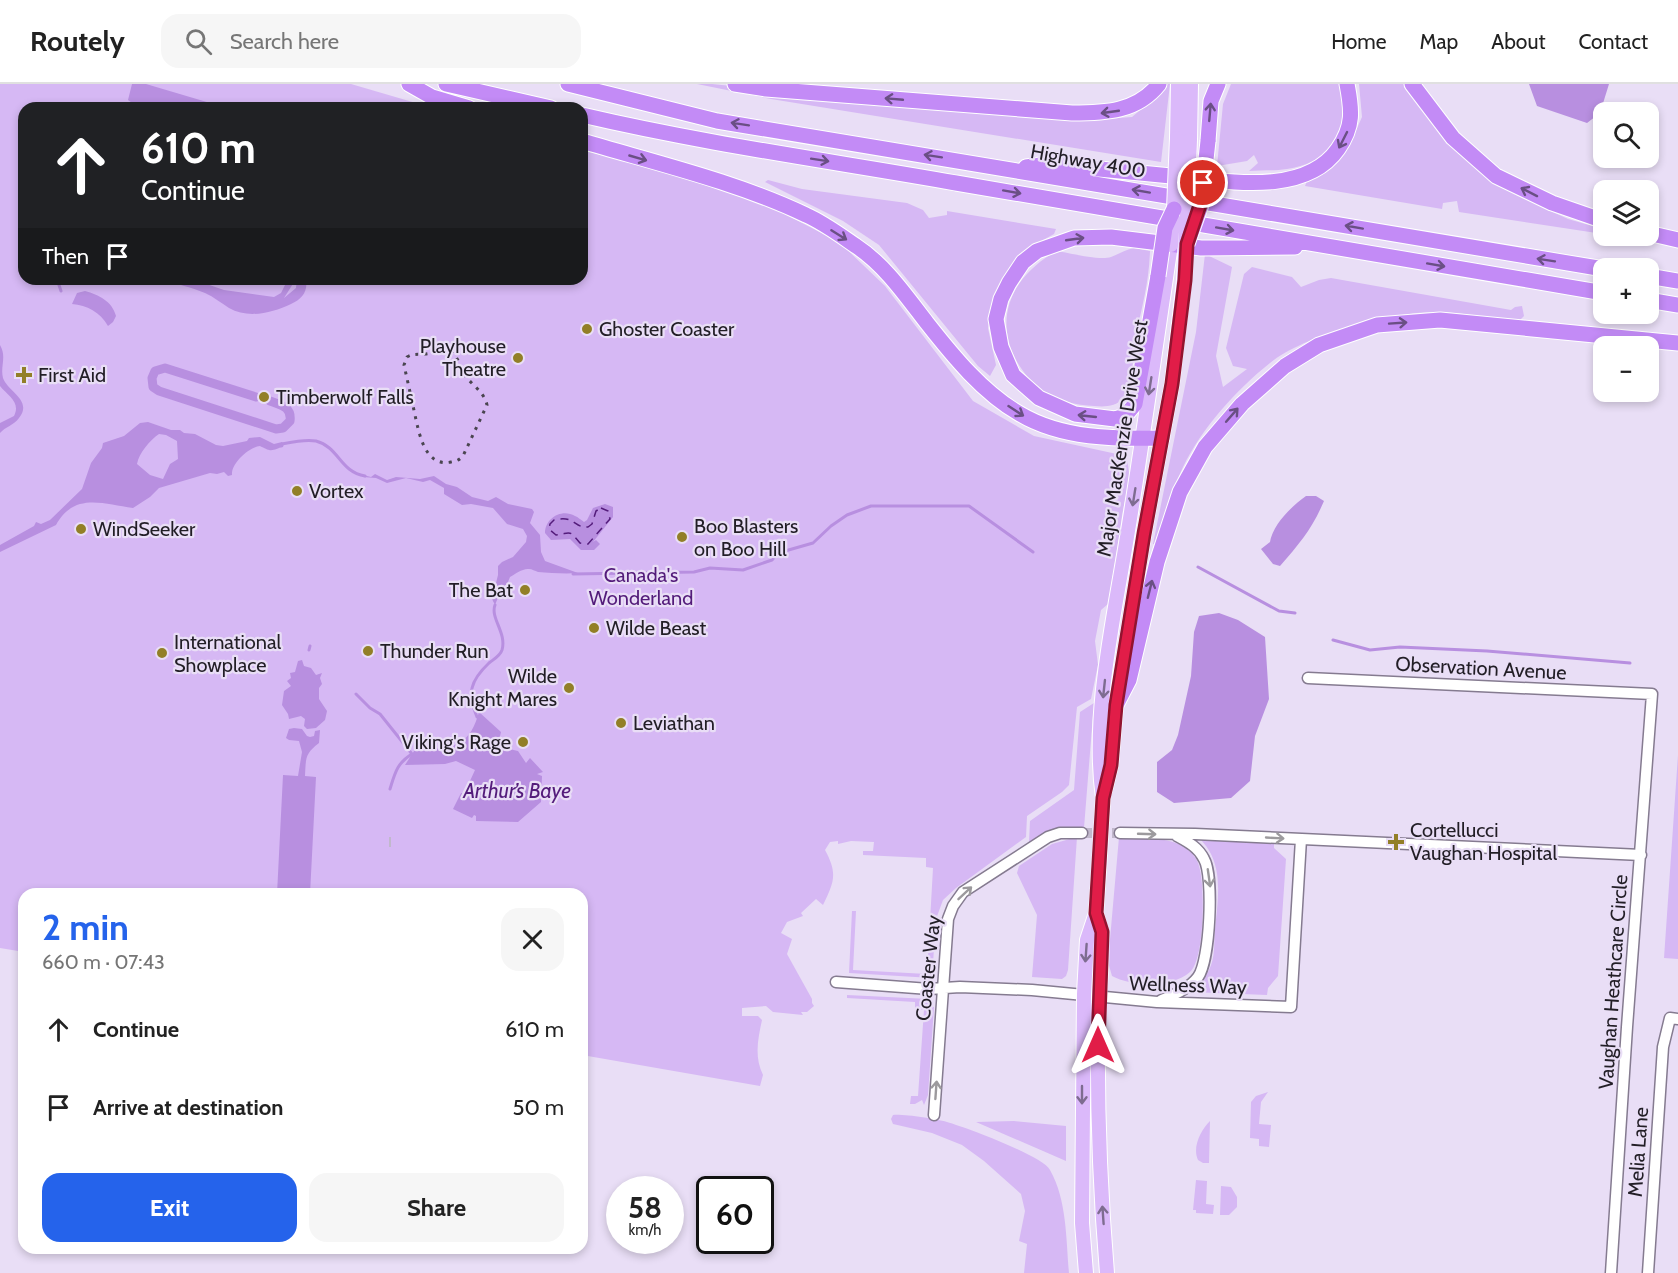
<!DOCTYPE html>
<html lang="en">
<head>
<meta charset="utf-8">
<style>
	:root { --surface:#fff; --page:#f6f6f6; --text:#222; --muted:#767676; --line:#e0e0e0; --accent:#2563eb }
	body { margin:0; font-family:Cabin,sans-serif; background:var(--page); color:var(--text); height:100vh; display:flex; flex-direction:column; font-size:22px; white-space:nowrap }
	* { box-sizing:border-box; margin:0 }
	p { font-size:20px; color:var(--muted) }
	.icon { flex:none; width:33px; height:33px; fill:none; stroke:currentColor; stroke-width:2; stroke-linecap:round; stroke-linejoin:round }
	.map { position:relative; flex:1; overflow:hidden }
	.sheet { position:absolute; left:18px; top:804px; width:570px; height:366px; display:flex; flex-direction:column; background:var(--surface); border-radius:18px; box-shadow:0 3px 9px #0003 }
	.sheet>* { flex:none }
	.banner { position:absolute; left:18px; top:18px; width:570px; height:183px; border-radius:18px; box-shadow:0 3px 9px #0003; background:#202124; color:#fff; overflow:hidden }
	.buttons { position:absolute; left:1593px; top:18px; display:grid; gap:12px }
	.buttons a { display:grid; place-items:center; width:66px; height:66px; border-radius:12px; background:var(--surface); box-shadow:0 3px 9px #0003; font-size:30px }
	.speed { position:absolute; left:606px; top:1092px; display:flex; gap:12px; font-size:30px; font-weight:700; text-align:center }
	.speed>* { display:grid; place-content:center; width:78px; height:78px; border-radius:50%; background:var(--surface); box-shadow:0 3px 9px #0003; line-height:1 }
	.speed small { font-size:15px; font-weight:400 }
	.speed .limit { border:3px solid #111; border-radius:9px; background:#fff; color:#111 }
	.pin { position:absolute; display:grid; place-items:center; width:51px; height:51px; color:#fff; margin:-26px; border:3px solid #fff; border-radius:50%; box-shadow:0 2px 6px #0007 }
	.me { position:absolute; width:66px; margin:-33px; rotate:0deg; stroke-linejoin:round; filter:drop-shadow(0 0 4px #0008) }
	.turn { display:flex; align-items:center; gap:21px; height:126px; padding:0 24px; font-size:27px }
	.turn .icon { width:78px; height:78px; stroke-width:2.5 }
	.turn b { display:block; font-size:42px; line-height:51px }
	.then { display:flex; align-items:center; height:57px; padding:0 24px; background:#0003; gap:12px; font-size:22px }
	.round { display:grid; place-items:center; flex:none; width:63px; height:63px; border-radius:18px; background:var(--page) }
	.summary { display:flex; align-items:center; justify-content:space-between; height:102px; padding:0 24px }
	h1 { font-size:36px; font-weight:700; line-height:45px; color:var(--accent) }
	.cta { display:flex; gap:12px; margin-top:auto; padding:12px 24px }
	.cta a { flex:1; height:69px; border-radius:18px; background:var(--accent); color:#fff; font-size:24px; font-weight:700; line-height:69px; text-align:center }
	.cta a+a { background:var(--page); color:var(--text) }
	ul { padding:0; list-style:none }
	li { display:flex; align-items:center; gap:18px; height:78px; padding:0 24px }
	li div { flex:1 }
	li b { display:block; font-size:22px }
	li em { font-style:normal }
	header { display:flex; align-items:center; gap:36px; box-sizing:border-box; height:84px; padding:0 30px; background:var(--surface); border-bottom:2px solid var(--line) }
	header strong { font-size:28px }
	nav { display:flex; gap:33px; margin-inline-start:auto; font-size:21px }
	.search { width:420px; height:54px; background:var(--page); display:flex; align-items:center; gap:15px; box-sizing:border-box; padding:0 21px; border-radius:18px; color:var(--muted); font-size:22px }
	.map>svg:first-child { display:block }
	.green { fill:#d6b8f4 }
	.water { fill:#b88fe0; fill-rule:evenodd }
	.lines { fill:none; stroke-linecap:round; stroke-linejoin:round }
	.stream { stroke:#b88fe0; stroke-width:3 }
	.canal { stroke:#b88fe0; stroke-width:9 }
	.ferry { stroke:#541c7b; stroke-width:1.5; stroke-dasharray:8 6; stroke-linecap:butt }
	.minor-tunnel { stroke:#c1b8cc; stroke-width:10; stroke-dasharray:10 5; stroke-linecap:butt }
	.minor-casing { stroke:#857b90; stroke-width:13 }
	.major-casing { stroke:#fff; stroke-width:16 }
	.highway-casing { stroke:#fff; stroke-width:17 }
	.minor { stroke:#fff; stroke-width:10 }
	.major { stroke:#dbb9fa; stroke-width:14 }
	.highway { stroke:#c38bf6; stroke-width:15 }
	.rail { stroke:#4a4550; stroke-width:3; stroke-dasharray:3 6; stroke-linecap:butt }
	.major-bridge-casing { stroke:#fff; stroke-width:16; stroke-linecap:butt }
	.highway-bridge-casing { stroke:#fff; stroke-width:17; stroke-linecap:butt }
	.major-bridge { stroke:#dbb9fa; stroke-width:14 }
	.highway-bridge { stroke:#c38bf6; stroke-width:15 }
	.oneway { stroke:#6a4f84 }
	.oneway2 { stroke:#7e6c90 }
	.oneway3 { stroke:#9c9a9d }
	.route-casing { stroke:#92132f; stroke-width:15 }
	.route { stroke:#e11d48; stroke-width:10 }
	.poi-dot { fill:#927f27; stroke:#e9def6; stroke-width:2 }
	.labels { text-anchor:middle; dominant-baseline:central; stroke-width:4.5; stroke-linejoin:round; paint-order:stroke }
	.street-label { font-size:20px; fill:#221e26; stroke:#e9def6 }
	.poi-label { font-size:20px; fill:#221e26; stroke:#e9def6; text-anchor:start }
	.park-label { font-size:20px; fill:#531b7a; stroke:#e9def6 }
	.water-label { font-size:21px; font-style:italic; fill:#541c7b; stroke:#e9def6 }
</style>
</head>
<body>
<header>
<strong>Routely</strong>
<div class="search"><svg class="icon" aria-label="search" viewBox="0 0 24 24"><circle cx="10" cy="10" r="6"/><path d="M15 15l6 6"/></svg>Search here</div>
<nav><a>Home</a><a>Map</a><a>About</a><a>Contact</a></nav>
</header>
<div class="map">
<svg width="1678" height="1189" viewBox="0 0 1678 1189">
	<rect width="100%" height="100%" fill="#e9def6"/>
	<path class="green" d="M0 0H351L433 24H24V195H582V66L679 92 773 124 839 158 885 202 973 317 1034 352 1126 372C1133 398 1126 407 1122 432 1118 461 1113 490 1108 520L1101 526 1095 557 1098 581 1091 615 1077 623 1069 701 1062 708 1027 732 1026 753 956 804 943 816 936 835 932 894 849 889 852 827H856L853 886 927 890 933 784 926 783V774L863 771V767H873L874 758 851 757 838 760V757L830 758 825 766C838 790 834 798 823 821L816 815 801 829 803 832 787 838 781 849 792 855 787 870 812 915V919L814 922 807 928H801L803 931 773 928 766 922 742 924V932H758L762 936C758 955 754 973 763 991L760 1002 582 971V810H24V868L0 864Z
		M697 0H712L1023 32 1105 35 1132 33 1158 11 1166 0H1170L1161 78 771 15Z
		M1231 0H1340C1350 45 1335 77 1287 85 1275 87 1262 86 1249 87L1258 79 1254 71 1247 77 1217 82 1223 20Z
		M1359 0H1405L1489 94 1540 122 1568 135 1603 145V150L1459 128 1457 117 1443 119 1442 125 1305 102 1307 97 1332 82 1350 60 1362 33Z
		M768 96 802 105 907 119 923 126 929 134 947 131V127L1056 145 1054 150 1025 166 998 203 988 244 996 281 990 292 978 282 879 161 843 137 765 98Z
		M1134 164 1150 167C1149 199 1142 222 1136 252 1133 269 1133 302 1123 314 1116 323 1104 323 1094 322 1077 321 1056 317 1042 307 1031 298 1023 288 1016 276 992 230 1016 189 1057 167 1070 169 1100 177 1111 173 1119 170 1125 166 1134 164Z
		M1205 170 1232 183 1216 272 1223 303 1247 285 1233 282 1226 264 1244 190 1252 183 1292 193 1301 203 1319 196 1331 194 1511 226 1515 223 1522 222 1524 232 1520 236C1491 235 1462 228 1433 228 1388 229 1305 251 1270 279 1236 306 1202 344 1183 383 1171 408 1164 435 1157 461L1153 460 1196 248Z
		M1097 617 1093 631 1084 744 1055 746 1029 758 1030 737 1074 706 1080 628Z
		M1678 671V875L1664 874Z
		M1077 753 1068 886 1066 892 1062 895 1032 893 1037 831 1017 789 1019 782 1052 760Z
		M1119 753C1140 755 1169 752 1186 764 1191 767 1198 776 1199 782 1205 801 1205 875 1190 888 1172 904 1132 903 1112 892L1108 878Z
		M1199 754 1274 757V764L1286 775 1278 892 1268 904 1267 911 1191 908C1200 899 1209 890 1212 878 1215 868 1214 856 1215 846 1218 812 1225 779 1199 754Z
		M847 911 929 915 930 922 934 923 928 1011 924 1021 922 1016 915 1020H910L911 1012H918L924 926 915 925V918L847 914Z
		M1268 1008 1261 1018 1259 1040 1271 1041 1269 1063 1259 1062V1055L1250 1054 1251 1018 1256 1012Z
		M893 1031C905 1030 935 1035 947 1038 965 1043 1043 1072 1050 1086 1067 1116 1066 1155 1069 1189H1024L1027 1160 1019 1157 1025 1127 1021 1110 984 1077 962 1061 932 1049 893 1040 891 1035Z
		M1014 1037 1066 1042V1077L976 1038Z
		M1210 1037 1209 1079H1203L1198 1076C1192 1063 1201 1046 1210 1037Z
		M1196 1096 1207 1097 1206 1120 1214 1121 1213 1130 1196 1129V1126H1193Z
		M1221 1102 1231 1103 1237 1113V1123L1229 1131H1220Z"/>
	<path class="water" d="M132 0H146L227 24H139L128 16Z
		M1529 0H1609L1600 29 1587 39 1537 22Z
		M161 195H192L224 206 274 213 281 209 288 195H296L284 214 296 204 297 195H306C308 208 302 215 291 220 272 229 248 235 229 224 221 219 214 213 205 209 191 203 176 200 161 195Z
		M85 207C99 211 112 217 116 232L113 238 108 242C100 228 87 221 72 220L77 209Z
		M0 261C7 273 0 282 3 294 8 308 33 316 19 334 14 341 5 343 0 349V339L14 332C21 318 8 312 0 302Z
		M148 338 171 346H180L184 349 195 350 216 361 223 362 247 357 249 354 260 353 274 360 282 358 284 360 283 363C277 364 274 367 269 366 268 366 260 362 260 362 249 363 231 379 232 391L228 392 224 388 217 390 210 389 159 404 150 413 133 424C103 420 74 408 56 441L0 468V461L34 442 36 438 41 440 50 436 82 405 91 379 102 364 103 359 124 352 140 339ZM159 350 166 351 177 357 178 375 170 380 163 395 150 391 137 380C139 369 150 356 159 350Z
		M375 390 387 396 396 393 420 395 434 392 446 400 457 403 472 413 488 417 496 413 508 420 532 425 534 428 530 439 540 451 541 468 545 477 578 489C566 490 550 489 538 488 535 487 532 485 529 485 523 484 515 490 510 493L508 498 499 511 495 521 492 515 498 491V482L502 478 513 473 526 458 527 452 523 445 507 440 493 424 471 420 462 421 444 410V404L430 396 423 398 406 394 387 399 376 394 363 393V391L371 393Z
		M1306 412H1316L1324 417C1312 445 1300 459 1280 482L1273 480 1261 465 1270 458C1273 440 1292 422 1306 412Z
		M605 420 613 423V433L593 458 596 456 600 460 594 466H581L570 455 551 456 545 449C545 434 562 424 575 432 578 433 581 436 584 438L587 436 593 424Z
		M1219 529 1238 536 1265 553 1269 615 1255 652 1250 697 1231 714 1174 719 1157 708V678L1172 666 1178 651 1191 592 1194 548 1199 532Z
		M302 576 304 582 311 584 316 591 322 589 320 594 322 600 319 604V615L327 627 325 636 316 644 307 645 304 642 305 635 301 632 289 635 288 630 282 621 284 607 291 602 287 597 291 594 290 589 295 588 298 577Z
		M479 628 501 648 498 661 500 663 518 667 526 679 530 674 543 688 537 690 542 692 541 718 518 738 476 737V732L474 731 472 734 453 725 461 709 464 710 475 686 456 677 445 680 405 681 416 664C449 666 469 665 479 628Z
		M294 644 302 645 307 652 310 653 314 652 315 647 320 646 319 659C305 670 306 673 305 692L316 693 310 810H277L283 691 298 692 302 668 299 657 289 656 286 654 289 645Z"/>
	<g class="lines">
		<path class="stream" d="M57 195 61 207
			M282 360C292 358 305 355 316 357 339 363 340 388 365 392
			M1198 483 1279 527 1295 529
			M573 490 694 488 710 484 743 486 772 476 778 469 813 459 831 442 847 431 871 422H969L1033 468
			M1333 556 1370 566 1400 563 1487 567 1630 579
			M309 566 310 562
			M356 610 370 624 380 630 412 670C397 679 395 689 390 705
			M477 633C467 609 470 597 489 579 494 575 500 572 502 566 507 549 490 534 495 521"/>
		<path class="canal" d="M256 313 165 284 155 287 152 294 153 303 159 307 276 345 283 344 290 337C292 323 281 321 270 317"/>
		<path class="ferry" d="M601 424 608 427 610 435 588 460 580 459C568 445 572 449 556 451L549 445 550 440 554 436C576 431 573 444 588 443L592 440 596 427Z"/>
		<path class="minor-tunnel" d="M1082 749H1120
			M389 758H391"/>
		<defs>
			<path id="minor" d="M1308 594 1652 610 1627 943 1611 1189
				M1120 749 1195 750 1641 771
				M836 898 929 905 960 903 1032 906 1157 918 1291 923 1301 755
				M1160 917C1173 911 1189 905 1198 893 1210 877 1214 792 1204 775 1198 763 1188 758 1177 752
				M934 1031 948 835 953 822 963 808 1048 753 1060 749H1082
				M1648 1189 1663 963 1670 934 1678 935"/>
			<path id="major" d="M1177 54 1178 0
				M1190 56 1191 0
				M1105 706 1111 681 1116 621 1144 450 1172 300 1184 196
				M1103 714C1091 632 1114 534 1127 453 1143 356 1156 258 1171 161
				M1096 829C1107 863 1098 902 1098 938 1097 1021 1100 1106 1107 1189
				M1086 1189 1082 1139 1084 910 1087 856 1096 829 1099 785"/>
			<path id="highway" d="M409 0 432 13 469 24
				M446 0 551 24
				M568 0 717 37 1604 185
				M735 0 766 5 1072 29C1105 29 1137 28 1159 0
				M1412 0 1453 54 1496 92 1552 119 1604 137
				M582 31C706 60 831 77 956 99 1172 136 1388 173 1604 209
				M582 57C656 79 737 98 806 131 824 139 840 151 856 162 885 181 906 212 927 239 953 272 983 309 1020 330 1062 355 1115 355 1162 354
				M1208 57 1211 17 1218 0
				M1026 83 1048 80C1089 84 1130 88 1171 92 1222 96 1304 114 1338 65 1354 42 1352 26 1347 0
				M1648 149 1678 156
				M1158 192 1135 320 1125 332 1115 335 1075 330 1039 314 1013 291 1001 263 996 235 1001 215 1009 199 1023 178 1037 167 1074 154 1111 153 1201 164 1295 163
				M1648 192 1678 197
				M1648 216 1678 221
				M1116 621 1129 596 1157 478 1180 408 1205 363 1242 320 1285 282 1319 261 1377 241 1440 236 1678 259"/>
		</defs>
		<use href="#minor" class="minor-casing"/>
		<use href="#major" class="major-casing"/>
		<use href="#highway" class="highway-casing"/>
		<use href="#minor" class="minor"/>
		<use href="#major" class="major"/>
		<use href="#highway" class="highway"/>
		<path class="rail" d="M410 308 404 281 407 273C414 269 418 271 425 270 431 270 434 267 439 266 459 263 458 283 467 294 474 302 485 310 487 321L463 372C459 376 457 377 451 378 422 384 418 342 413 322"/>
		<defs>
			<path id="major-bridge" d="M1174 125 1177 54
				M1171 161 1173 135
				M1184 196 1190 56
				M1099 785 1103 714"/>
			<path id="highway-bridge" d="M1187 160 1201 121 1208 57
				M1158 192 1165 144 1174 125"/>
		</defs>
		<use href="#major-bridge" class="major-bridge-casing"/>
		<use href="#highway-bridge" class="highway-bridge-casing"/>
		<use href="#major-bridge" class="major-bridge"/>
		<use href="#highway-bridge" class="highway-bridge"/>
	</g>
	<defs><path id="oneway-shaft" d="M-6 0H5M1.5-3L5.5 0L1.5 3" fill="none" stroke-width="1.6" stroke-linecap="round" stroke-linejoin="round" transform="scale(1.5)"/></defs>
	<g class="oneway">
		<use href="#oneway-shaft" transform="translate(894 15) rotate(-175)"/>
		<use href="#oneway-shaft" transform="translate(1110 28) rotate(172)"/>
		<use href="#oneway-shaft" transform="translate(1210 28) rotate(-85)"/>
		<use href="#oneway-shaft" transform="translate(740 40) rotate(-171)"/>
		<use href="#oneway-shaft" transform="translate(1343 56) rotate(117)"/>
		<use href="#oneway-shaft" transform="translate(933 72) rotate(-171)"/>
		<use href="#oneway-shaft" transform="translate(638 74) rotate(16)"/>
		<use href="#oneway-shaft" transform="translate(820 76) rotate(9)"/>
		<use href="#oneway-shaft" transform="translate(1141 107) rotate(-170)"/>
		<use href="#oneway-shaft" transform="translate(1012 108) rotate(10)"/>
		<use href="#oneway-shaft" transform="translate(1529 108) rotate(-153)"/>
		<use href="#oneway-shaft" transform="translate(1354 143) rotate(-170)"/>
		<use href="#oneway-shaft" transform="translate(1225 145) rotate(10)"/>
		<use href="#oneway-shaft" transform="translate(839 151) rotate(32)"/>
		<use href="#oneway-shaft" transform="translate(1075 155) rotate(-8)"/>
		<use href="#oneway-shaft" transform="translate(1546 176) rotate(-171)"/>
		<use href="#oneway-shaft" transform="translate(1436 181) rotate(10)"/>
		<use href="#oneway-shaft" transform="translate(1398 239) rotate(-4)"/>
		<use href="#oneway-shaft" transform="translate(1016 327) rotate(33)"/>
		<use href="#oneway-shaft" transform="translate(1232 331) rotate(-49)"/>
		<use href="#oneway-shaft" transform="translate(1087 332) rotate(-174)"/>
		<use href="#oneway-shaft" transform="translate(1150 505) rotate(-76)"/>
	</g>
	<g class="oneway2">
		<use href="#oneway-shaft" transform="translate(1150 302) rotate(99)"/>
		<use href="#oneway-shaft" transform="translate(1134 413) rotate(99)"/>
		<use href="#oneway-shaft" transform="translate(1104 605) rotate(96)"/>
		<use href="#oneway-shaft" transform="translate(1086 869) rotate(94)"/>
		<use href="#oneway-shaft" transform="translate(1082 1011) rotate(90)"/>
		<use href="#oneway-shaft" transform="translate(1103 1131) rotate(-94)"/>
	</g>
	<g class="oneway3">
		<use href="#oneway-shaft" transform="translate(1147 750) rotate(2)"/>
		<use href="#oneway-shaft" transform="translate(1275 754) rotate(3)"/>
		<use href="#oneway-shaft" transform="translate(1209 794) rotate(82)"/>
		<use href="#oneway-shaft" transform="translate(965 809) rotate(-43)"/>
		<use href="#oneway-shaft" transform="translate(936 1006) rotate(-86)"/>
	</g>
	<g class="lines">
		<defs>
			<path id="route" d="M1098 961 1102 848 1096 829 1103 714 1111 681 1116 621 1144 450 1172 300 1185 196 1187 160 1200 121 1203 99"/>
		</defs>
		<use href="#route" class="route-casing"/>
		<use href="#route" class="route"/>
	</g>
	<g class="poi-dot">
		<circle cx="587" cy="245" r="6"/>
		<circle cx="518" cy="274" r="6"/>
		<path d="M21 282h6v6h6v6h-6v6h-6v-6h-6v-6h6z"/>
		<circle cx="264" cy="313" r="6"/>
		<circle cx="297" cy="407" r="6"/>
		<circle cx="81" cy="445" r="6"/>
		<circle cx="682" cy="453" r="6"/>
		<circle cx="525" cy="506" r="6"/>
		<circle cx="594" cy="544" r="6"/>
		<circle cx="368" cy="567" r="6"/>
		<circle cx="162" cy="569" r="6"/>
		<circle cx="569" cy="604" r="6"/>
		<circle cx="621" cy="639" r="6"/>
		<circle cx="523" cy="658" r="6"/>
		<path d="M1393 749h6v6h6v6h-6v6h-6v-6h-6v-6h6z"/>
	</g>
	<g class="labels">
		<g class="street-label">
			<text transform="translate(1088 77) rotate(10)">Highway 400</text>
			<text transform="translate(1122 354) rotate(-81)">Major MacKenzie Drive West</text>
			<text transform="translate(1481 584) rotate(3)">Observation Avenue</text>
			<text transform="translate(928 884) rotate(-84)">Coaster Way</text>
			<text transform="translate(1613 898) rotate(-86)">Vaughan Heathcare Circle</text>
			<text transform="translate(1188 901) rotate(2)">Wellness Way</text>
			<text transform="translate(1638 1068) rotate(-86)">Melia Lane</text>
		</g>
		<g class="poi-label">
			<text x="599" y="245">Ghoster Coaster</text>
			<text x="506" y="262" text-anchor="end">Playhouse<tspan x="506" dy="23">Theatre</tspan></text>
			<text x="38" y="291">First Aid</text>
			<text x="276" y="313">Timberwolf Falls</text>
			<text x="309" y="407">Vortex</text>
			<text x="694" y="442">Boo Blasters<tspan x="694" dy="23">on Boo Hill</tspan></text>
			<text x="93" y="445">WindSeeker</text>
			<text x="513" y="506" text-anchor="end">The Bat</text>
			<text x="606" y="544">Wilde Beast</text>
			<text x="174" y="558">International<tspan x="174" dy="23">Showplace</tspan></text>
			<text x="380" y="567">Thunder Run</text>
			<text x="557" y="592" text-anchor="end">Wilde<tspan x="557" dy="23">Knight Mares</tspan></text>
			<text x="633" y="639">Leviathan</text>
			<text x="511" y="658" text-anchor="end">Viking's Rage</text>
			<text x="1410" y="746">Cortellucci<tspan x="1410" dy="23">Vaughan Hospital</tspan></text>
		</g>
		<g class="park-label">
			<text x="641" y="491">Canada's<tspan x="641" dy="23">Wonderland</tspan></text>
		</g>
		<g class="water-label">
			<text x="517" y="706">Arthur’s Baye</text>
		</g>
	</g>
</svg>
<div class="buttons">
<a><svg class="icon" aria-label="search" viewBox="0 0 24 24"><circle cx="10" cy="10" r="6"/><path d="M15 15l6 6"/></svg></a>
<a><svg class="icon" aria-label="layers" viewBox="0 0 24 24"><path d="M12 4l9 5-9 5-9-5zM3 14l9 5 9-5"/></svg></a>
<a>+</a>
<a>−</a>
</div>
<div class="speed"><div>58<small>km/h</small></div><div class="limit">60</div></div>
<div class="pin" style="left:1203px;top:99px;background:#d93025"><svg class="icon" aria-label="arrive" viewBox="0 0 24 24"><path d="M6 21V4h12l-3 4 3 4H6"/></svg></div>
<svg class="me" style="left:1098px;top:961px" viewBox="-20 -20 40 40"><path d="M0-17L14 15 0 8-14 15z" fill="#e11d48" stroke="#fff" stroke-width="4"/></svg>
<div class="banner">
<div class="turn"><svg class="icon" aria-label="ahead" viewBox="0 0 24 24"><path d="M12 20V5M6 11l6-6 6 6"/></svg><div><b>610 m</b>Continue</div></div>
<div class="then">Then<svg class="icon" aria-label="arrive" viewBox="0 0 24 24"><path d="M6 21V4h12l-3 4 3 4H6"/></svg></div>
</div>
<section class="sheet">
<div class="summary"><div><h1>2 min</h1><p>660 m · 07:43</p></div><a class="round"><svg class="icon" aria-label="close" viewBox="0 0 24 24"><path d="M6 6l12 12M18 6L6 18"/></svg></a></div>
<ul>
<li><svg class="icon" aria-label="ahead" viewBox="0 0 24 24"><path d="M12 20V5M6 11l6-6 6 6"/></svg><div><b>Continue</b></div><em>610 m</em></li>
<li><svg class="icon" aria-label="arrive" viewBox="0 0 24 24"><path d="M6 21V4h12l-3 4 3 4H6"/></svg><div><b>Arrive at destination</b></div><em>50 m</em></li>
</ul>
<div class="cta"><a>Exit</a><a>Share</a></div>
</section>
</div>
</body>
</html>
